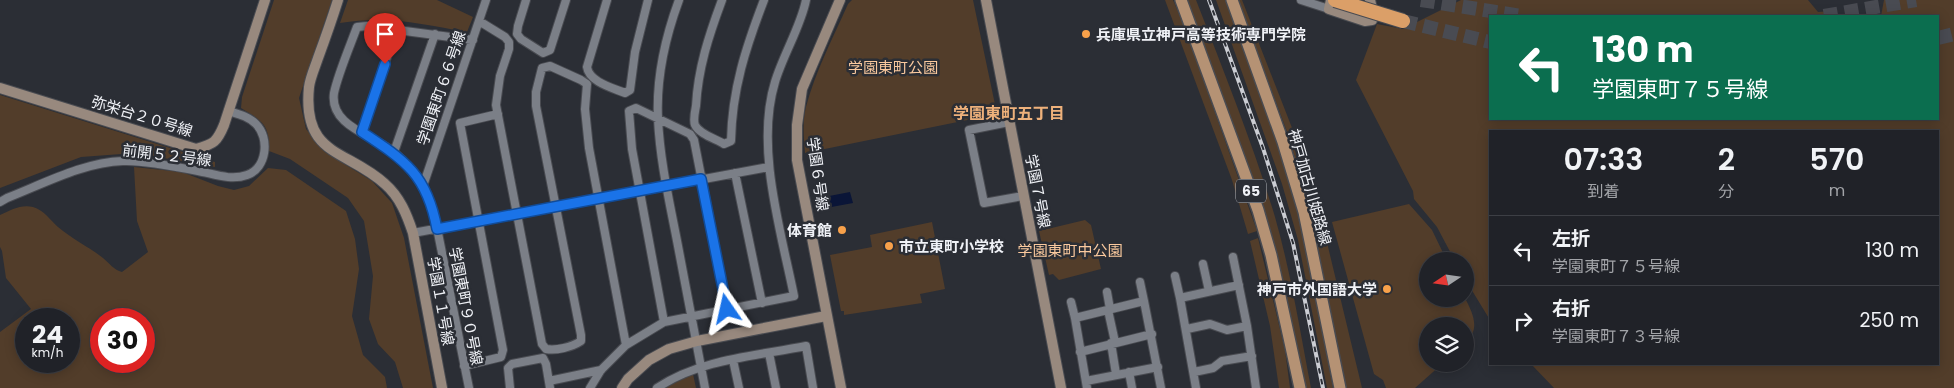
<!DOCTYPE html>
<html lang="ja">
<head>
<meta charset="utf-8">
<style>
	:root { --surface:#202228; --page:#282a30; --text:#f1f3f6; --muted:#a2a4a8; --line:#3d3f45 }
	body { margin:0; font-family:Poppins,"Noto Sans JP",sans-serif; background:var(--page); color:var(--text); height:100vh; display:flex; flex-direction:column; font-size:19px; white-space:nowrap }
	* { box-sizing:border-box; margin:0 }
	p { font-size:16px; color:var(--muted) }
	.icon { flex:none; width:28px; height:28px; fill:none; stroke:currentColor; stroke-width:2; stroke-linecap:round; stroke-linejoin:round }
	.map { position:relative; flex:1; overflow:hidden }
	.side { position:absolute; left:1489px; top:130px; width:450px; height:235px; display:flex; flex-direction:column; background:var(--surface); border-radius:0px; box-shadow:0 2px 12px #0003,0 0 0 1px var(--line) }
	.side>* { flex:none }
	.banner { position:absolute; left:1489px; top:15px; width:450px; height:105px; border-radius:0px; box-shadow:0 2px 12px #0003,0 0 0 1px var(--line); background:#0b6e4f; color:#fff; overflow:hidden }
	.needle { width:32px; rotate:257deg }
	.tools { position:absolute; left:1419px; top:252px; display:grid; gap:10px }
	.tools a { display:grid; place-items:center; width:55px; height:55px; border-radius:50%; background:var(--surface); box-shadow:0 2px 12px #0003,0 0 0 1px var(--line); font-size:25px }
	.speed { position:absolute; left:15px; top:308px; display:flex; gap:10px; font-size:25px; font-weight:700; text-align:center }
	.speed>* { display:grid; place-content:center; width:65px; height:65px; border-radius:50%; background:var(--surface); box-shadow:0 2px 12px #0003,0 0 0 1px var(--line); line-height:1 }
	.speed small { font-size:12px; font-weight:400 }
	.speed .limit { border:8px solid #d22; background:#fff; color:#111 }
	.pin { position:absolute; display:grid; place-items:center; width:42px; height:42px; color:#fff; margin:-51px -21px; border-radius:50% 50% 50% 0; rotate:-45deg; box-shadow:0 0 5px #0007 }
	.pin .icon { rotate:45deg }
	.me { position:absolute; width:55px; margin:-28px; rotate:349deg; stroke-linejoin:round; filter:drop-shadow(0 0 4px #0008) }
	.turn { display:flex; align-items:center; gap:18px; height:105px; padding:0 20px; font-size:22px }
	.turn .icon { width:65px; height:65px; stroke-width:2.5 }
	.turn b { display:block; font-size:35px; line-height:42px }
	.eta { display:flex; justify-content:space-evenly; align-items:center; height:85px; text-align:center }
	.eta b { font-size:30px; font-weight:600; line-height:35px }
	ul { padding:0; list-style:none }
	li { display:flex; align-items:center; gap:15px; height:70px; padding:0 20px; border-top:1px solid var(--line) }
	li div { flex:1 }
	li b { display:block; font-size:19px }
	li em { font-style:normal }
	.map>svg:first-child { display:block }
	.green { fill:#523d2a; fill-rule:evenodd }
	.water { fill:#0a1537 }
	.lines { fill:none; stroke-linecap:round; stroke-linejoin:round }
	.highway-tunnel { stroke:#494b52; stroke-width:14; stroke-dasharray:14 7; stroke-linecap:butt }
	.street-casing { stroke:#494b51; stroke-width:10 }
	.secondary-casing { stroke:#494b51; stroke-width:12 }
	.primary-casing { stroke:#494b51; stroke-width:14 }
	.street { stroke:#7b7f87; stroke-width:8 }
	.secondary { stroke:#98897e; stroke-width:10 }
	.primary { stroke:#b59274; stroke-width:11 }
	.rail-casing { stroke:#cbcdd3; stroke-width:4 }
	.rail { stroke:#2b2e35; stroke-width:2; stroke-dasharray:5.5; stroke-linecap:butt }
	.highway-bridge-casing { stroke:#494b51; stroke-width:16; stroke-linecap:butt }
	.highway-bridge { stroke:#db9f68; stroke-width:14 }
	.route-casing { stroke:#114b97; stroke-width:12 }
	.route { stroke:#1a73e8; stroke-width:9 }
	.poi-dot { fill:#f8a14a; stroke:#2b2e35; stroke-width:2 }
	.labels { text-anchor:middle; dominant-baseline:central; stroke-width:5; stroke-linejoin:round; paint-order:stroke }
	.shield { fill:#2b2e35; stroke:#b5b7bd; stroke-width:1 }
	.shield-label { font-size:14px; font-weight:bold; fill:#f0f2f7 }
	.poi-label { font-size:15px; font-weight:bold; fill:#f0f2f7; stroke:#2b2e35; text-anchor:start }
	.park-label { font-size:15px; fill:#fac99e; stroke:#2b2e35 }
	.street-label { font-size:15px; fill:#f0f2f7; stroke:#2b2e35 }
	.neighbourhood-label { font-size:16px; font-weight:bold; fill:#eeb17b; stroke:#2b2e35 }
</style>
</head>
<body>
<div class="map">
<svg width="1954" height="388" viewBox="0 0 1954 388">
	<rect width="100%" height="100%" fill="#2b2e35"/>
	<path class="green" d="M274 0H332L299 98 306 129 325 152 372 181 392 203 404 238 433 388H403L395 362 378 344 369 319 373 276 364 221 348 198 290 159 269 151C270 124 262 121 241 108L242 97Z
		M348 0H437L473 17 467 32C423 24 386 15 340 23Z
		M852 0H973L997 114 805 153C804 139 802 122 806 107 815 72 833 38 848 4Z
		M1165 0H1173L1185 28 1257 231 1248 234 1232 180Z
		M1187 0H1196C1224 72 1253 144 1275 217 1291 273 1300 331 1311 388H1303L1282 280 1266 221Z
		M1216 0H1226L1279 148 1293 193 1305 242 1333 388H1327L1298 240 1282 184Z
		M1238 0H1242L1294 133 1319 210 1318 216 1312 217 1289 137Z
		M1461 0H1808L1818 12 1833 11 1837 16H1490V119H1938V16H1881L1884 0H1954V388H1554L1531 364H1938V131H1490V320L1465 279V261H1455L1437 227 1414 199 1413 191 1356 80 1377 24 1403 29Z
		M0 95 215 162V167L135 153 81 157 0 188Z
		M134 167 182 172 218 186 234 190 249 186 268 168 286 170 346 211 355 239 359 269 352 316 363 355 385 377 387 388H0V332L31 309 6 278 2 251 0 247V215C11 210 21 204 33 207 44 210 50 220 58 227 72 239 89 247 103 258 109 263 114 270 122 272L148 252 137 221ZM26 319H69V361H26ZM101 319H144V361H101Z
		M1409 204 1432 230 1447 261H1428V299L1465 298C1473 314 1481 329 1465 343V326H1428V364H1442L1415 388H1386L1383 380 1374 374 1332 222Z
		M1085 220 1091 225 1101 269 1059 280 1053 274 1049 275 1039 231Z
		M932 222 945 289 920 294 922 303 844 315V311H841L830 255 872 247 870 235Z
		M1320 223 1323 226 1362 388H1346L1313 224Z
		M1258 238 1285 350 1290 388H1279L1270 326 1250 241Z
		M693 374 696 388H665Z"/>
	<path class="water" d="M850 192 853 203 826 208 824 197Z"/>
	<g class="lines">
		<path class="highway-tunnel" d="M1421 0 1522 16
			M1824 16 1916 0
			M1403 21 1490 42
			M1938 38 1954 34"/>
		<defs>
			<path id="street" d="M526 0 518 26 517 34 521 39 543 53 550 50 566 0
				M607 0 587 67C589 82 613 88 625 93L630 90 635 52 648 0
				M679 0C665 38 656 78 658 119 660 162 670 204 678 246 687 293 696 341 705 388
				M722 0C709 35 698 68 696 106 695 111 693 120 695 125 699 134 716 139 724 144L731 141C732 89 746 47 764 0
				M1301 0 1329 9
				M479 21 505 37 509 42V49L500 76 496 105 542 344 546 349C556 351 572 347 581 341V335L536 106V92L542 68 550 66 581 80 587 84 585 109 589 148 626 345
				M1009 122 969 130 984 203 1023 196
				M362 132 396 30
				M394 152 435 34
				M735 173 762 303
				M423 186 486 0
				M0 202 7 198C43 184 84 162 123 161 143 160 178 167 198 171 214 174 231 181 247 175 267 168 270 138 256 124 248 116 238 114 228 111
				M413 233 769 167
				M1233 257 1247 326 1256 388
				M1203 264 1209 291
				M1175 276 1180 298
				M1140 282 1144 301
				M1107 292 1110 309
				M1071 302 1075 318
				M1108 310 1115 342
				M664 322 632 149 629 111 636 108 690 134 694 140 727 309
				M1187 329 1210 324 1227 330 1247 326
				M1111 343 1116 374
				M1080 352 1152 334
				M769 353 776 388
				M733 360 739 388
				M464 366 501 357 503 350 460 123 498 114
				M1129 372 1132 388
				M1194 372 1213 368 1222 361 1252 356
				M549 381 601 370
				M1086 381 1158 367
				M469 388 435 218C428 192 416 172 396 154 376 136 329 127 334 93 338 74 350 46 357 27L367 26 473 40
				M510 388 508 368 512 364 543 358 546 364 550 388
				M590 388 601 370 626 345 664 322 794 296C781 231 755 147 775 82 783 55 801 26 806 0
				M657 388C700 359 756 356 806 346L813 388
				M1087 388 1075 318 1144 301 1161 388
				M1196 388 1180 298 1239 285"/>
			<path id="secondary" d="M338 0C332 19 325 39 318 58 315 67 310 78 309 87 302 157 347 149 385 184 400 197 407 215 413 233L442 388
				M840 0 802 89 797 125V160L841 388
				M986 0 1061 388
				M1331 0 1329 9 1365 21 1372 20 1373 13 1370 0
				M0 88 196 149C214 144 217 142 224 125L265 0
				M622 388 628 379 649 360 669 349 697 341 826 316"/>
			<path id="primary" d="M1181 0 1258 210 1271 255 1300 388
				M1232 0 1283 142 1304 212 1340 388"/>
		</defs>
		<use href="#street" class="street-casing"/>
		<use href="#secondary" class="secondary-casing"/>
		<use href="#primary" class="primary-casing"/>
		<use href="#street" class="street"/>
		<use href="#secondary" class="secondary"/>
		<use href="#primary" class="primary"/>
		<defs>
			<path id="rail" d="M1209 0 1263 148 1293 243 1323 388"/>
		</defs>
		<use href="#rail" class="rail-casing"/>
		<use href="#rail" class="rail"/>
		<defs>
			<path id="highway-bridge" d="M1335 0 1403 21"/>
		</defs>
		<use href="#highway-bridge" class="highway-bridge-casing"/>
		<use href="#highway-bridge" class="highway-bridge"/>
	</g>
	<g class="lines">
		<defs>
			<path id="route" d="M385 64 362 132C406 161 427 175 437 229L701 179 727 309"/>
		</defs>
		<use href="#route" class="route-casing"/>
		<use href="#route" class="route"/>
	</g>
	<g class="poi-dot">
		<circle cx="1086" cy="34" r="5"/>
		<circle cx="842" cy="230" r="5"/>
		<circle cx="889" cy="246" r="5"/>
		<circle cx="1387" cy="289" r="5"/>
	</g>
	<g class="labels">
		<rect class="shield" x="1236" y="179.5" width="30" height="23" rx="4"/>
		<g class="shield-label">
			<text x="1251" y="191">65</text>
		</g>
		<g class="poi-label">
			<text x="1096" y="34">兵庫県立神戸高等技術専門学院</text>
			<text x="832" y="230" text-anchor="end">体育館</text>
			<text x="899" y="246">市立東町小学校</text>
			<text x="1377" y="289" text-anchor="end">神戸市外国語大学</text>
		</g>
		<g class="park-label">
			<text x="893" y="67">学園東町公園</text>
			<text x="1070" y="250">学園東町中公園</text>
		</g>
		<g class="street-label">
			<text transform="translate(441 88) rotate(-71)">学園東町６６号線</text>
			<text transform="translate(142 116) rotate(17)">弥栄台２０号線</text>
			<text transform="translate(167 155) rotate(7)">前開５２号線</text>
			<text transform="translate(818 174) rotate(82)">学園６号線</text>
			<text transform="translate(1310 187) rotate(74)">神戸加古川姫路線</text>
			<text transform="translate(1038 191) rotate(79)">学園７号線</text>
			<text transform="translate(441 301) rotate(80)">学園１１号線</text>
			<text transform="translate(466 306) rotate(79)">学園東町９０号線</text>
		</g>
		<g class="neighbourhood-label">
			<text x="1009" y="113">学園東町五丁目</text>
		</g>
	</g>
</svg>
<div class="tools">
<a><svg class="needle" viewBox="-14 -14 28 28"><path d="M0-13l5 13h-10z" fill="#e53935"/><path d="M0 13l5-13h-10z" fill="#a2a4a8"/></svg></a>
<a><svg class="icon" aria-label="layers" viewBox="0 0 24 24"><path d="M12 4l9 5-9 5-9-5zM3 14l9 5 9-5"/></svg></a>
</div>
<div class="speed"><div>24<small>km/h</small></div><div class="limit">30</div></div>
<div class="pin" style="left:385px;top:64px;background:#d93025"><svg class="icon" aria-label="arrive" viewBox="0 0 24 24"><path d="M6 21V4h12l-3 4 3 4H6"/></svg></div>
<svg class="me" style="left:727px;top:309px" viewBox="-20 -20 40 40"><path d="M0-17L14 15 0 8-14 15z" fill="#1a73e8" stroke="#fff" stroke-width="4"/></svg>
<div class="banner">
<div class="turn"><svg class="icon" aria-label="left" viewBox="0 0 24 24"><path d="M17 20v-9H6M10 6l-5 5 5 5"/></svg><div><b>130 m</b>学園東町７５号線</div></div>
</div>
<section class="side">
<div class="eta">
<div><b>07:33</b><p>到着</p></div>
<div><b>2</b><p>分</p></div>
<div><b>570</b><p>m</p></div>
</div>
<ul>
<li><svg class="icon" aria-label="left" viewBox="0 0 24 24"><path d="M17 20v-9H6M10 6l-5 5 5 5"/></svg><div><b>左折</b><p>学園東町７５号線</p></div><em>130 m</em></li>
<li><svg class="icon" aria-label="right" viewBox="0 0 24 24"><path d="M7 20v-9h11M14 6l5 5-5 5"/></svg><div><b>右折</b><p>学園東町７３号線</p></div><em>250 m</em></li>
</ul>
</section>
</div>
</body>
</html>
